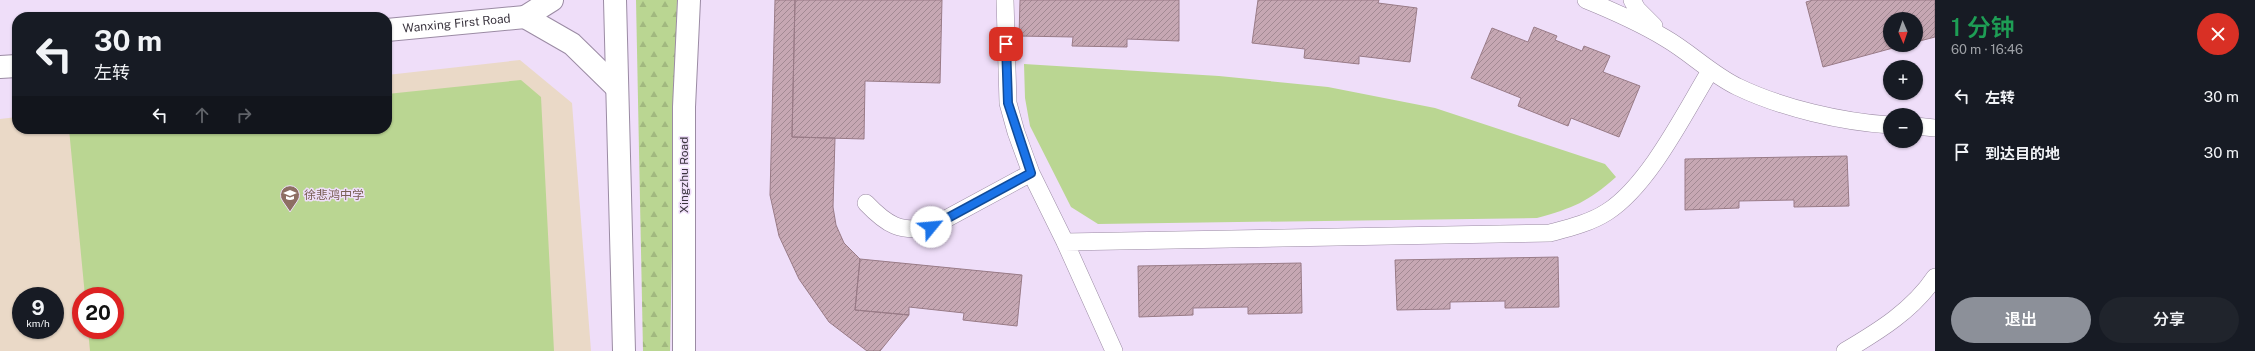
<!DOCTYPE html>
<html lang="zh">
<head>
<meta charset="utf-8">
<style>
	:root { --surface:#171b24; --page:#20242c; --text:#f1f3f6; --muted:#9ea1a6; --accent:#8c9099 }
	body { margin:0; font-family:"Public Sans","Noto Sans SC",sans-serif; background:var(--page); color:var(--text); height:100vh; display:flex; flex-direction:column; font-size:15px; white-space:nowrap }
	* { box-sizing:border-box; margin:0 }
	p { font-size:13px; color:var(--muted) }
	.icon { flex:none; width:22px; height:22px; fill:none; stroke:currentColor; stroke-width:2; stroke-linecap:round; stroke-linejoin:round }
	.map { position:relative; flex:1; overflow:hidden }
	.side { display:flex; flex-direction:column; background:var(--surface); width:320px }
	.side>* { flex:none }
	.banner { position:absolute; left:12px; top:12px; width:380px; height:122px; border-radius:16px; box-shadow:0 1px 3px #0004; background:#171b24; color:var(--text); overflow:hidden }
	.needle { width:26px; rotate:178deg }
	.tools { position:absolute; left:1883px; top:12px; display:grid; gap:8px }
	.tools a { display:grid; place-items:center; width:40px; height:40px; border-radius:50%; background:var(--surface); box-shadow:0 1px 3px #0004; font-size:20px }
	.speed { position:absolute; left:12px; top:287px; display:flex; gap:8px; font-size:20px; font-weight:700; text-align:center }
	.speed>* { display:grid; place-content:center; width:52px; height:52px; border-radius:50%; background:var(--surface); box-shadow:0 1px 3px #0004; line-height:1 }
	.speed small { font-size:10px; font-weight:400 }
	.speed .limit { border:6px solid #d22; background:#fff; color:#111 }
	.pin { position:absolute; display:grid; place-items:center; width:34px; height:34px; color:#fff; margin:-17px; border-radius:8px; box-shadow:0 2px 6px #0006 }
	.me { position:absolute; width:44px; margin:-22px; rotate:62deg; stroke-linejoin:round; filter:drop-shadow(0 0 3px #0008) }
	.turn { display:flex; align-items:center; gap:14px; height:84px; padding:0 16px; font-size:18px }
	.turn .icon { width:52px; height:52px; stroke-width:2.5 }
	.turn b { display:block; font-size:28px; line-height:34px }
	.lanes { display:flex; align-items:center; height:38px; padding:0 16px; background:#0003; justify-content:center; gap:20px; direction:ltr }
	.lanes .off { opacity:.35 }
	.round { display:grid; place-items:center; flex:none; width:42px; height:42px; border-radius:21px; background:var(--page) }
	.head { display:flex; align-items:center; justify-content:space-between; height:68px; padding:0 16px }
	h1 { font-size:24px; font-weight:600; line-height:30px; color:#1e9e55 }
	.button { display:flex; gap:8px; margin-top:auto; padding:8px 16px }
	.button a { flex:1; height:46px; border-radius:24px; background:var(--accent); color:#fff; font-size:16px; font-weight:600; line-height:46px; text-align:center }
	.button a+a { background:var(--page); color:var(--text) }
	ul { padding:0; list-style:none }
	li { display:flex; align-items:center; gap:12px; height:56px; padding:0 16px }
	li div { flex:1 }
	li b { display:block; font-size:15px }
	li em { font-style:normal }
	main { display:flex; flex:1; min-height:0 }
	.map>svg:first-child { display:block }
	.education { fill:#ead9c7; fill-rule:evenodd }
	.green { fill:#bad692 }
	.forest { fill:url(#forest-firs) }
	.building { fill:url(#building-hatch); stroke:#997b87 }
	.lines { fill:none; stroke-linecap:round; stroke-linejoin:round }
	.lane-casing { stroke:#9b8ba4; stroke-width:18 }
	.secondary-casing { stroke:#9b8ba4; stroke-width:24 }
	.lane { stroke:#fff; stroke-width:17 }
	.secondary { stroke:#fff; stroke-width:22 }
	.route-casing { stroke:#114b97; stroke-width:10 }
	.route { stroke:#1a73e8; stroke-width:7 }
	.labels { text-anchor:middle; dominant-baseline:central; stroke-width:3; stroke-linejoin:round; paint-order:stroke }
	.street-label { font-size:12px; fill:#3a343e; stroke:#efdef9 }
	.education-label { font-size:12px; fill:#785e54; stroke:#efdef9; text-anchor:start }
</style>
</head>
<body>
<main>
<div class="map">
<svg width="1935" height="351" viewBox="0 0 1935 351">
	<defs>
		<pattern id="forest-firs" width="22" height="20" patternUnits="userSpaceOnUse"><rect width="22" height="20" fill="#bad692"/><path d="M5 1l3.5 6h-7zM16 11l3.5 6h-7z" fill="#a1b87f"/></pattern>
		<pattern id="building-hatch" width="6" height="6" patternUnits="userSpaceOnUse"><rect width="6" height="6" fill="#c6a7b3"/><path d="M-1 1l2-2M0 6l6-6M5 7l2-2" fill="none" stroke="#a28993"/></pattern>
	</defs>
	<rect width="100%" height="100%" fill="#efdef9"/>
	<path class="education" d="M520 60 572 103 591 351H0V119L17 117V129H387V75ZM21 296H55V330H21ZM81 296H115V330H81Z"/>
	<path class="green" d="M1024 64 1219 76 1328 87 1435 108 1605 164 1616 177C1588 202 1573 208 1537 218L1098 224 1071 207 1030 126 1025 98Z
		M521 80 541 97 554 351H90L88 330H115V296H85L69 129H387V94Z"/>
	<path class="forest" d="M636 0H677L670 351H643Z"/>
	<path class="building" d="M775 0H795L792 137 835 138 833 207 836 225 844 243 860 259 855 310 909 315 880 351H867L829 322 799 279 779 236 770 195Z
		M795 0H942L940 83 865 81 864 139 792 137Z
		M1020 0H1179V41L1127 39V47L1072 46 1073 37 1019 36Z
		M1258 0H1379L1378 3 1417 8 1410 62 1359 56V64L1304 58 1305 49 1252 43Z
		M1813 0H1935V37L1916 42V19H1890V45H1904L1823 67 1806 2Z
		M1534 27 1557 36 1555 40 1582 51 1584 46 1610 56 1603 72 1640 86 1619 137 1571 118 1568 126 1518 106 1521 98 1471 78 1492 28 1528 42Z
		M1847 156 1849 206 1794 207V200L1739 201V208L1685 210V159Z
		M1558 257 1559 307 1505 308V301L1450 302V309L1397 310 1395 260Z
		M860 259 1022 275 1017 326 963 320 964 313 909 307V315L855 310Z
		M1301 263 1302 313 1248 314V307L1193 308V315L1139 317 1138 266Z"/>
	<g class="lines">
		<defs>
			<path id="lane" d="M1005 0 1008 103 1016 132 1031 173 1065 242 1114 351
				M1586 0C1613 11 1640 23 1665 38 1691 53 1711 74 1738 87 1782 108 1842 122 1890 125
				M1632 0 1637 9 1654 26
				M1916 126 1935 128
				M866 203C887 225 900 233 931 227L1031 173
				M1065 242 1550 233C1569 228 1590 223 1607 212 1649 185 1684 114 1710 71
				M1845 351C1879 331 1913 310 1935 277"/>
			<g id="secondary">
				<path d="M552 0 525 17 572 44 617 88"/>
				<path d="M615 0 624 351"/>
				<path id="s1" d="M387 30 525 17"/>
				<path d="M0 67 17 66"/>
				<path d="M684 351V107L689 0"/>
			</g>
		</defs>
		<use href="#lane" class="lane-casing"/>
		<use href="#secondary" class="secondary-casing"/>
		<use href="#lane" class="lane"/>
		<use href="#secondary" class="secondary"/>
	</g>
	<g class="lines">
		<defs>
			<path id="route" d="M931 227 1031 173 1008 103 1006 44"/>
		</defs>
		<use href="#route" class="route-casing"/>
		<use href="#route" class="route"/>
	</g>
	<defs>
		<symbol id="school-pin" viewBox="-11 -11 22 30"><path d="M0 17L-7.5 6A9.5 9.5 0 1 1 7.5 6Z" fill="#8d6e63" stroke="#efdef9"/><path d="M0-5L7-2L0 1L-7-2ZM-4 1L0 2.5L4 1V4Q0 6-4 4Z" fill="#fff"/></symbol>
	</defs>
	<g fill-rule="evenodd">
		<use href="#school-pin" x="279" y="184" width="22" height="30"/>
	</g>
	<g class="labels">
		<g class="street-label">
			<text stroke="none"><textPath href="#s1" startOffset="70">Wanxing First Road</textPath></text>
			<text transform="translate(684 175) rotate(-90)">Xingzhu Road</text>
		</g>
		<g class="education-label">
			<text x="304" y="195">徐悲鸿中学</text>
		</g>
	</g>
</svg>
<div class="tools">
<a><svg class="needle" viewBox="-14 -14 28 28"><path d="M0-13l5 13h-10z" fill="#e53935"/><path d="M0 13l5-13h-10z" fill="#9ea1a6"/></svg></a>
<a>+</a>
<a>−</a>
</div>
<div class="speed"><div>9<small>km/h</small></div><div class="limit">20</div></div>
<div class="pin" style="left:1006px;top:44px;background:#d93025"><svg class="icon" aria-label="arrive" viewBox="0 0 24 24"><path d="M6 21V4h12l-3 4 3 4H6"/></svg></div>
<svg class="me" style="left:931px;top:227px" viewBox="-20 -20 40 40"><circle r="19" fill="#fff"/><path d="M0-13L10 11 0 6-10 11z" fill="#1a73e8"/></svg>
<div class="banner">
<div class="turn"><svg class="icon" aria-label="left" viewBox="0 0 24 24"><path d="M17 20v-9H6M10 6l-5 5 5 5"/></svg><div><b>30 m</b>左转</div></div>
<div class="lanes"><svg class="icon" aria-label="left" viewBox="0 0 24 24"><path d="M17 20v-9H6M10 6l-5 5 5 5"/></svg><svg class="icon off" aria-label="ahead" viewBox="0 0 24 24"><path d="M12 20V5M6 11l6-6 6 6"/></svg><svg class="icon off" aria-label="right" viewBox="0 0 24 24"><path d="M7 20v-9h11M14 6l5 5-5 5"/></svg></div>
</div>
</div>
<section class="side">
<div class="head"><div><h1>1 分钟</h1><p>60 m · 16:46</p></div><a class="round" style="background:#d93025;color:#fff"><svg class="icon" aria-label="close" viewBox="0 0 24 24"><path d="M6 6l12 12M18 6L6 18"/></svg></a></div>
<ul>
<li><svg class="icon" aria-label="left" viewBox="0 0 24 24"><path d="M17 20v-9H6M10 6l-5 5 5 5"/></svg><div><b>左转</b></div><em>30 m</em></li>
<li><svg class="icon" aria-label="arrive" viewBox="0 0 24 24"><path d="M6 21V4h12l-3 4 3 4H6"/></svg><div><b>到达目的地</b></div><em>30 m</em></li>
</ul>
<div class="button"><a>退出</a><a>分享</a></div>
</section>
</main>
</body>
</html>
